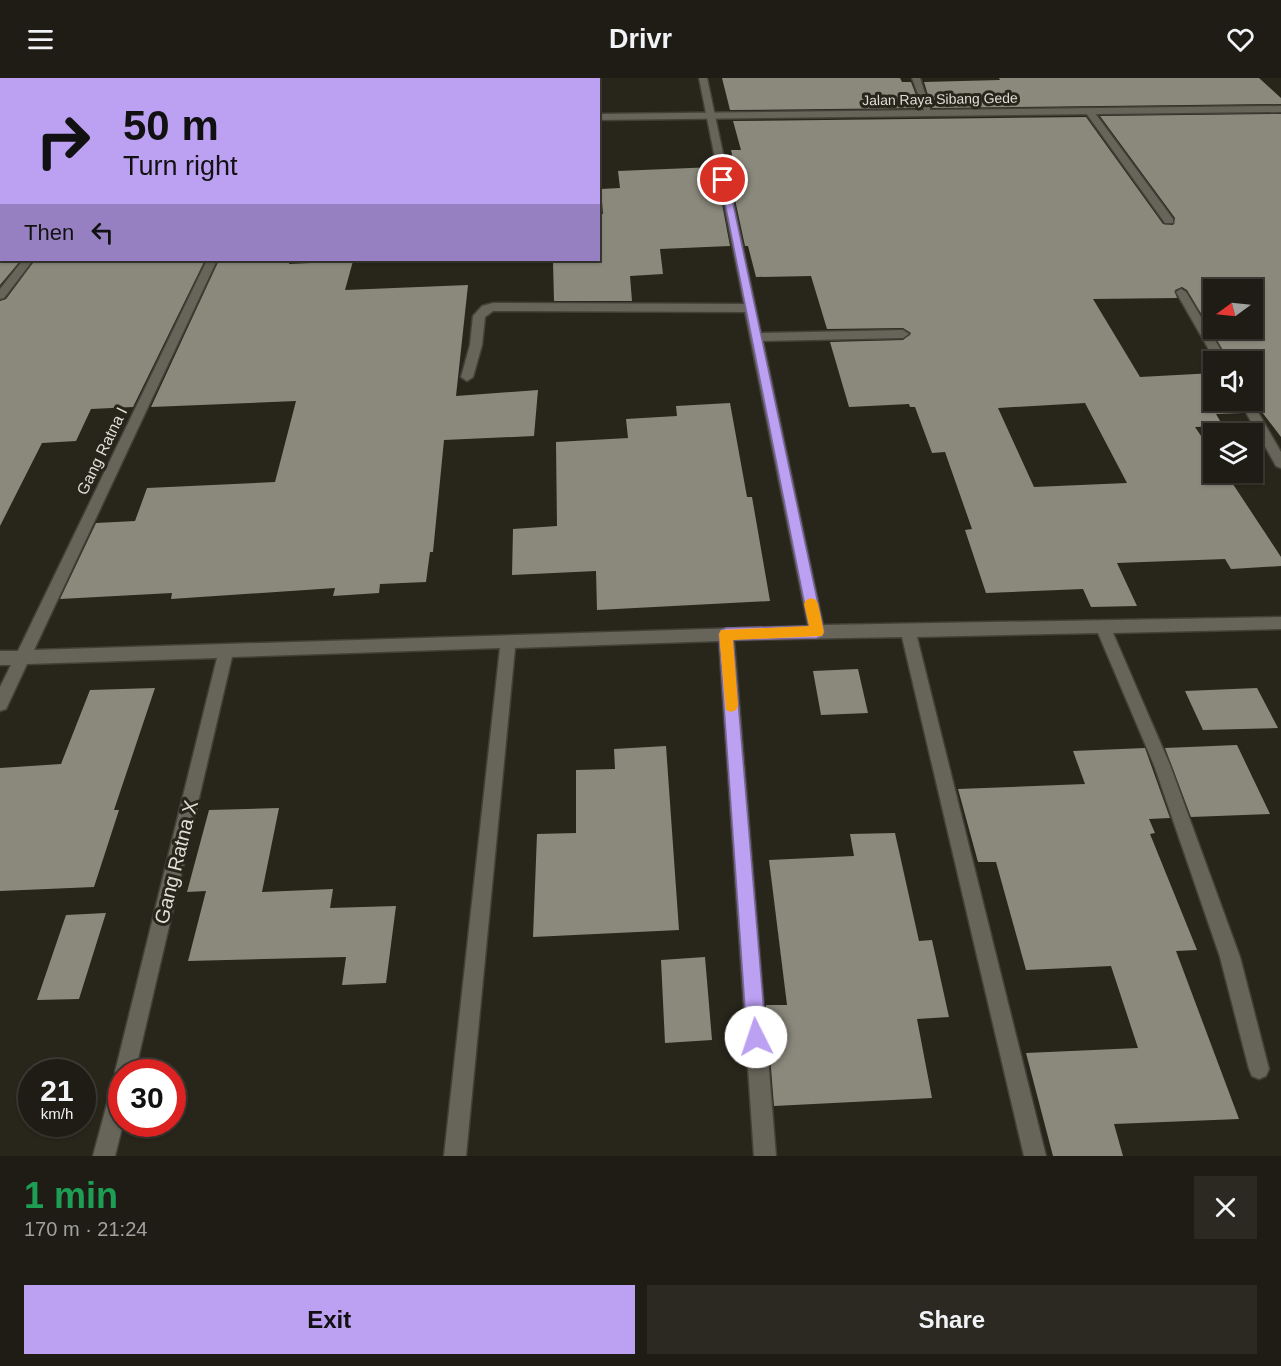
<!DOCTYPE html>
<html lang="en">
<head>
<meta charset="utf-8">
<style>
	:root { --surface:#1e1c14; --page:#2b2922; --text:#f1f3f6; --muted:#a1a1a0; --line:#3c3a34; --accent:#bca0f2 }
	body { margin:0; font-family:Arial,sans-serif; background:var(--page); color:var(--text); height:100vh; display:flex; flex-direction:column; font-size:22px; white-space:nowrap }
	* { box-sizing:border-box; margin:0 }
	p { font-size:20px; color:var(--muted) }
	.icon { flex:none; width:33px; height:33px; fill:none; stroke:currentColor; stroke-width:2; stroke-linecap:round; stroke-linejoin:round }
	.map { position:relative; height:1078px; overflow:hidden }
	.drawer { display:flex; flex-direction:column; background:var(--surface); flex:1 }
	.drawer>* { flex:none }
	.guide { position:absolute; left:0px; top:0px; width:600px; height:183px; box-shadow:0 2px 4px #0004,0 0 0 2px var(--line); background:#bca0f2; color:#111; overflow:hidden }
	.needle { width:39px; rotate:255deg }
	.fabs { position:absolute; left:1203px; top:201px; display:grid; gap:12px }
	.fabs a { display:grid; place-items:center; width:60px; height:60px; border-radius:0px; background:var(--surface); box-shadow:0 2px 4px #0004,0 0 0 2px var(--line); font-size:30px }
	.speed { position:absolute; left:18px; top:981px; display:flex; gap:12px; font-size:30px; font-weight:700; text-align:center }
	.speed>* { display:grid; place-content:center; width:78px; height:78px; border-radius:50%; background:var(--surface); box-shadow:0 2px 4px #0004,0 0 0 2px var(--line); line-height:1 }
	.speed small { font-size:15px; font-weight:400 }
	.speed .limit { border:9px solid #d22; background:#fff; color:#111 }
	.pin { position:absolute; display:grid; place-items:center; width:51px; height:51px; color:#fff; margin:-26px; border:3px solid #fff; border-radius:50%; box-shadow:0 2px 6px #0007 }
	.me { position:absolute; width:66px; margin:-33px; rotate:356deg; stroke-linejoin:round; filter:drop-shadow(0 0 4px #0008) }
	.turn { display:flex; align-items:center; gap:21px; height:126px; padding:0 24px; font-size:27px }
	.turn .icon { width:78px; height:78px; stroke-width:2.5 }
	.turn b { display:block; font-size:42px; line-height:51px }
	.then { display:flex; align-items:center; height:57px; padding:0 24px; background:#0003; gap:12px; font-size:22px }
	.round { display:grid; place-items:center; flex:none; width:63px; height:63px; border-radius:0px; background:var(--page) }
	.summary { display:flex; align-items:center; justify-content:space-between; height:102px; padding:0 24px }
	h1 { font-size:36px; font-weight:700; line-height:45px; color:#1e9e55 }
	.cta { display:flex; gap:12px; margin-top:auto; padding:12px 24px }
	.cta a { flex:1; height:69px; border-radius:0px; background:var(--accent); color:#111; font-size:24px; font-weight:700; line-height:69px; text-align:center }
	.cta a+a { background:var(--page); color:var(--text) }
	header { display:flex; justify-content:space-between; align-items:center; height:78px; padding:0 24px; background:var(--surface); font-size:27px; font-weight:700 }
	.map>svg:first-child { display:block }
	.building { fill:#8b897c; fill-rule:evenodd }
	.lines { fill:none; stroke-linecap:round; stroke-linejoin:round }
	.service-casing { stroke:#424138; stroke-width:3 }
	.minor-casing { stroke:#424138; stroke-width:3 }
	.secondary-casing { stroke:#424138; stroke-width:3 }
	.service { fill:#676559; fill-rule:evenodd }
	.minor { fill:#676559; fill-rule:evenodd }
	.secondary { fill:#676559; fill-rule:evenodd }
	.route { fill:#bca0f2; stroke:#7a689d; stroke-width:1.5 }
	.slow { fill:#f59e0b }
	.labels { text-anchor:middle; dominant-baseline:central; stroke-width:6; stroke-linejoin:round; paint-order:stroke }
	.far-street-label { font-size:14px; fill:#dfded7; stroke:#28261b }
	.street-label { font-size:16px; fill:#dfded7; stroke:#28261b }
	.near-street-label { font-size:20px; fill:#dfded7; stroke:#28261b }
</style>
</head>
<body>
<header><svg class="icon" aria-label="menu" viewBox="0 0 24 24"><path d="M4 6h16M4 12h16M4 18h16"/></svg>Drivr<svg class="icon" aria-label="heart" viewBox="0 0 24 24"><path d="M12 20l-8-8c-3-5 5-10 8-4 3-6 11-1 8 4z"/></svg></header>
<div class="map">
<svg width="1281" height="1078" viewBox="0 0 1281 1078">
	<rect width="100%" height="100%" fill="#28261b"/>
	<path class="building" d="M722 0H900L902 4H911L921 30 730 32Z
		M999 0H1259L1281 20V26L932 30 924 4 1000 2Z
		M1281 36V359L1252 321V284H1230L1187 212 1182 209 1175 212 1177 220 1093 221 1140 299 1214 295V322H1237L1244 335 1216 336 1223 348 1195 349 1214 377V394H1225L1281 479V488L1231 491 1225 481 1117 485 1137 528 1091 529 1083 511 986 515 965 452 972 451 945 374 932 375 915 329H910L909 326 849 329 830 264 903 262 911 255 903 250 827 251 811 198 756 199 748 168H745L728 89H735L731 72H741L733 43 1086 39 1163 146 1173 147 1175 140 1100 38ZM1214 212H1252V250H1214ZM1085 325 1127 405 1034 409 998 330Z
		M715 89 730 168 660 171 663 196 630 198 632 223H554L553 184 598 182V136H603L601 111 620 110 618 93Z
		M0 182H21L0 207Z
		M35 182H205L133 329 91 331 76 363 42 365 0 448V223L6 221Z
		M219 182H290L289 186 353 183 345 212 468 207 456 318 538 312 534 358 444 362 433 474H430L426 504 380 506 379 515 333 518 335 510 171 521 172 515 60 521 96 445 135 443 147 410 275 404 296 323 151 329Z
		M730 325 747 419H752L770 523 597 532 596 493 512 497 513 451 557 448 556 364 628 360 626 341 677 338 676 328Z
		M858 591 868 635 821 637 813 593Z
		M155 610 114 732H119L94 809 0 813V690L61 686 90 612Z
		M1257 610 1278 650 1203 652 1185 613Z
		M1237 667 1270 736 1191 739 1165 670Z
		M666 668 679 852 533 859 537 756 576 755V692L615 691 614 671Z
		M1145 670 1170 740 1149 741 1155 755 1150 756 1197 872 1176 873 1239 1041 1114 1046 1123 1078H1053L1026 975 1138 970 1111 888 1026 892 996 784H978L958 711 1085 706 1073 673Z
		M279 730 262 814 333 811 330 830 396 828 386 905 342 907 346 879 188 883 206 813 187 814 209 732Z
		M895 755 919 863 932 862 949 939 917 941 932 1020 774 1028 766 927H787L769 782 854 778 850 756Z
		M106 835 79 921 37 922 66 837Z
		M705 879 712 962 665 965 661 882Z"/>
	<g class="lines">
		<defs>
			<path id="service" d="M23 182H33L4 220 0 221V211Z"/>
			<path id="minor" d="M699 0H707L761 255 903 252 909 256 903 260 763 263 823 547 1281 539V551L1113 555 1170 687 1240 879 1269 991 1266 998 1259 1001 1252 998 1249 991 1220 879 1154 687 1098 555 917 559 1046 1078H1024L902 559 734 562 776 1078H754L719 563 515 570 466 1078H444L500 570 232 579 135 994H122L123 1046 115 1078H93L112 1007 117 999 115 994 217 580 27 586 6 631 0 633V609L11 587H0V573H18L207 182H217L34 572 808 548 745 234 493 233 485 239 482 267 473 299 467 303 461 299 470 267 473 238 482 228 493 225 744 226Z
				M912 0H920L932 37 925 35Z
				M1086 31H1092L1173 141V145H1165L1086 35Z
				M1181 211 1186 214 1228 284H1216L1176 214Z
				M1239 322H1251L1281 374V390L1276 388Z"/>
			<path id="secondary" d="M1281 28V34L598 42V36Z
				M0 41H2V47H0Z"/>
		</defs>
		<use href="#service" class="service-casing"/>
		<use href="#minor" class="minor-casing"/>
		<use href="#secondary" class="secondary-casing"/>
		<use href="#service" class="service"/>
		<use href="#minor" class="minor"/>
		<use href="#secondary" class="secondary"/>
	</g>
	<path class="route" d="M720 100 728 102 824 554 822 558 817 560 733 562 766 959 763 966 756 968 750 966 747 959 719 556 721 552 726 550 809 548Z"/>
	<path class="slow" d="M811 520 816 522 818 526 824 554 822 558 733 562 738 627 736 632 731 634 726 632 719 556 721 552 809 548 804 526 806 522Z"/>
	<g class="labels">
		<g class="far-street-label">
			<text transform="translate(940 21) rotate(-1)">Jalan Raya Sibang Gede</text>
		</g>
		<g class="street-label">
			<text transform="translate(102 373) rotate(-64)">Gang Ratna I</text>
		</g>
		<g class="near-street-label">
			<text transform="translate(176 784) rotate(-76)">Gang Ratna X</text>
		</g>
	</g>
</svg>
<div class="fabs">
<a><svg class="needle" viewBox="-14 -14 28 28"><path d="M0-13l5 13h-10z" fill="#e53935"/><path d="M0 13l5-13h-10z" fill="#a1a1a0"/></svg></a>
<a><svg class="icon" aria-label="sound" viewBox="0 0 24 24"><path d="M4 9h4l5-4v14l-5-4H4zM17 9q2 3 0 6"/></svg></a>
<a><svg class="icon" aria-label="layers" viewBox="0 0 24 24"><path d="M12 4l9 5-9 5-9-5zM3 14l9 5 9-5"/></svg></a>
</div>
<div class="speed"><div>21<small>km/h</small></div><div class="limit">30</div></div>
<div class="pin" style="left:723px;top:102px;background:#d93025"><svg class="icon" aria-label="arrive" viewBox="0 0 24 24"><path d="M6 21V4h12l-3 4 3 4H6"/></svg></div>
<svg class="me" style="left:756px;top:959px" viewBox="-20 -20 40 40"><circle r="19" fill="#fff"/><path d="M0-13L10 11 0 6-10 11z" fill="#bca0f2"/></svg>
<div class="guide">
<div class="turn"><svg class="icon" aria-label="right" viewBox="0 0 24 24"><path d="M7 20v-9h11M14 6l5 5-5 5"/></svg><div><b>50 m</b>Turn right</div></div>
<div class="then">Then<svg class="icon" aria-label="left" viewBox="0 0 24 24"><path d="M17 20v-9H6M10 6l-5 5 5 5"/></svg></div>
</div>
</div>
<section class="drawer">
<div class="summary"><div><h1>1 min</h1><p>170 m · 21:24</p></div><a class="round"><svg class="icon" aria-label="close" viewBox="0 0 24 24"><path d="M6 6l12 12M18 6L6 18"/></svg></a></div>
<div class="cta"><a>Exit</a><a>Share</a></div>
</section>
</body>
</html>
